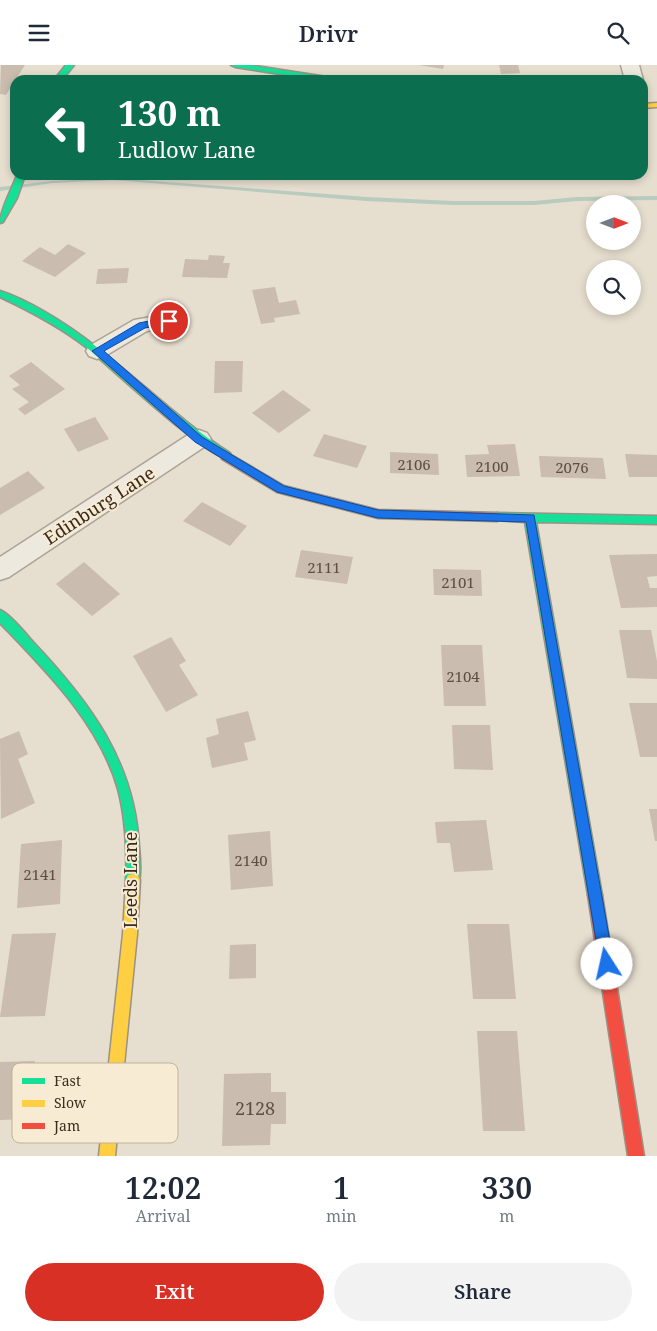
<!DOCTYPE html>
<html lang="en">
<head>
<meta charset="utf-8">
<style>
	:root { --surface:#fff; --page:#f2f2f3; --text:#1f2937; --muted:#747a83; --accent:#d93025 }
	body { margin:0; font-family:"Noto Serif",serif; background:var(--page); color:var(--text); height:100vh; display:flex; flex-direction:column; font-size:19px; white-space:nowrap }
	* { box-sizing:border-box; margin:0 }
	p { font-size:16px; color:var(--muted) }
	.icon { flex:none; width:28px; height:28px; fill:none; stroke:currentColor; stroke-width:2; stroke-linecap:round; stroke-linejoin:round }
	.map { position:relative; height:1091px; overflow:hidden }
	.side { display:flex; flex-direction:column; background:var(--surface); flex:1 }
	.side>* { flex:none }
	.hud { position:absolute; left:10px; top:10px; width:638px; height:105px; border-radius:15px; box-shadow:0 2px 8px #0003; background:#0b6e4f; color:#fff; overflow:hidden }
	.needle { width:32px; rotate:90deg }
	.tools { position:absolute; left:586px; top:130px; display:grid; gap:10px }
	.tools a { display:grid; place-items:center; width:55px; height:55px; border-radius:50%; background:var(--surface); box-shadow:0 2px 8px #0003; font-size:25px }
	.pin { position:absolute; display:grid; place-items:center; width:42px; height:42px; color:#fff; margin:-21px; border:2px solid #fff; border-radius:50%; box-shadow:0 1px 5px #0007 }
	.me { position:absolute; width:55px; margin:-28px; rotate:350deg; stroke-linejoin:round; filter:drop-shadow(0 0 4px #0008) }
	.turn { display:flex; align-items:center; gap:18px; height:105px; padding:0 25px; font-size:22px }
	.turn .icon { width:65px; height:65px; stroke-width:2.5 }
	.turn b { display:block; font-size:35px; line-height:42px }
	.eta { display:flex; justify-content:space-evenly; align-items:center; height:85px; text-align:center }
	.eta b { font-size:30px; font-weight:600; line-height:35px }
	.action { display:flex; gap:10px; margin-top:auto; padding:10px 25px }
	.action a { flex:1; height:58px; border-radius:30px; background:var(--accent); color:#fff; font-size:20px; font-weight:600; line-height:58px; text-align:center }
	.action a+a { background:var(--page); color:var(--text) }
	header { display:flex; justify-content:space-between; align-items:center; height:65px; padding:0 25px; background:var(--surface); font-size:22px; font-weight:600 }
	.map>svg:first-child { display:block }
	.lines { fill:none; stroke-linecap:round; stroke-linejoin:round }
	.stream { fill:#b9cbbf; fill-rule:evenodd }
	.building { fill:#cabcaf }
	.street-casing { stroke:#aba396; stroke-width:3 }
	.fast-casing { stroke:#9b9286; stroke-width:3 }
	.slow-casing { stroke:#9b9286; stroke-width:3 }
	.jam-casing { stroke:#9b9286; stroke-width:3 }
	.street { fill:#eee9df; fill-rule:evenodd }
	.fast { fill:#16e098; fill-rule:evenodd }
	.slow { fill:#ffcf43; fill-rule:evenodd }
	.jam { fill:#f24e42; fill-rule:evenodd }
	.route { fill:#1a73e8; stroke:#114b97 }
	.labels { text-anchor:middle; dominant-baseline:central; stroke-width:4; stroke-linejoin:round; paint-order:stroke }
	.number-label { font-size:15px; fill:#5f4f42 }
	.street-label { font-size:18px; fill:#3b2b1e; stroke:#f7ecd3 }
	.near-number-label { font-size:18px; fill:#5f4f42 }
	.key { fill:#f7ecd3; stroke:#bfb29d; stroke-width:1 }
	.key-label { font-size:14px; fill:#3b2b1e }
</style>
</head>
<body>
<header><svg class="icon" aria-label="menu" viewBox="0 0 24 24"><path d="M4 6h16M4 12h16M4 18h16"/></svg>Drivr<svg class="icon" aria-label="search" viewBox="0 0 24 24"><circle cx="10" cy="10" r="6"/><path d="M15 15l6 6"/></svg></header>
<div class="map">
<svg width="657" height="1091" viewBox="0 0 657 1091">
	<rect width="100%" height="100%" fill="#e6dece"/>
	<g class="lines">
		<path class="stream" d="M114 113 366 132 453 136H534L577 132 657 131V135L577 136 534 140H453L366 136 114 115 52 118 0 126V122L52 116Z"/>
	</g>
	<path class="building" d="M1 0H25L6 30 0 29Z
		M419 0H444L443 4Z
		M499 0H518L520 8 501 9Z
		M68 179 86 188 55 212 22 196 40 182 55 190Z
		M209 190 225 191 223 198H230L227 213 182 212 185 194 208 195Z
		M129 203 127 218 96 219 98 204Z
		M275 222 279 238 296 235 300 249 274 253 275 257 261 259 252 225Z
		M215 296H243L242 327 214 328Z
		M31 297 65 324 25 350 18 344 29 337 12 324 20 320 9 311Z
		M283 325 311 345 279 368 252 348Z
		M95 352 109 374 78 387 64 364Z
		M324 369 367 381 357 403 313 391Z
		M515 379 520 411 467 412 465 390 489 389 487 380Z
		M390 387 438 389 439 410 390 408Z
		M625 389 657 390V412H629Z
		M539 391 603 393 606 414 541 412Z
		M28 406 45 423 0 450V423Z
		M202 437 247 461 230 481 183 456Z
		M301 485 353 492 347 519 295 512Z
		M657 489V511L647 512 650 523H657V542L621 543 609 490Z
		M84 497 120 529 92 551 56 519Z
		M433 504 481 505 482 531 434 530Z
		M619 565H651L657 596V614L627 613Z
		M171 572 186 596 179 600 198 630 166 647 133 591Z
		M441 580H482L486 641H444Z
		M629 638H657V692H640Z
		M248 646 256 675 244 678 248 695 212 703 206 673 219 669 216 654Z
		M452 660H490L493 705 454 704Z
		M19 666 28 689 18 694 35 738 1 754 0 674Z
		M649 744H657V776H655Z
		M486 755 493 805 454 807 450 778H437L435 757Z
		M270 766 273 821 231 825 228 770Z
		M62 775 60 839 17 843 21 779Z
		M467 859H509L516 934H473Z
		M56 868 45 951 0 952 12 869Z
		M256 879V913L229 914 230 880Z
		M477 966H517L525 1066H483Z
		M35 996 28 1054 0 1055V997Z
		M271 1008V1027H286V1059H271L270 1080 222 1081 224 1009Z"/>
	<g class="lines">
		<defs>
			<path id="street" d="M621 0H639L643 15H625Z
				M169 249 177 251 180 256 177 261 147 266 105 291 97 294 89 291 86 286 89 281 134 255Z
				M199 365 207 368 211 374 207 380 9 512 0 515V492L191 368Z"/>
			<path id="fast" d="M66 0H74L62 15H54Z
				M231 0H249L333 13 337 15H319L235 2Z
				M17 110H25L17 133 3 157 0 158C0 145 12 124 17 110Z
				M0 226C16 231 31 239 45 247 113 286 164 346 230 388L231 391 230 394C213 399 106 298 86 282 60 262 30 246 0 232Z
				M497 448 657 451V459L536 457 602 830 600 835 595 837 590 835 588 830 525 457 493 455 492 452 493 449Z
				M0 545C10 549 25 568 33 577 89 636 135 697 139 782 140 793 142 809 138 820L133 821 128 820 126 815C127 785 126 754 118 724 99 658 46 606 0 558Z"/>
			<path id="slow" d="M657 38V42L642 43V39Z
				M133 809 138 810 140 815 137 869 115 1091H99L123 869 126 815 128 810Z"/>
			<path id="jam" d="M226 387 284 421 378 445 497 448 502 452 497 456 378 453 277 427 222 394 221 391 222 388Z
				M595 823 600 825 602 830 644 1091H628L588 830 590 825Z"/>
		</defs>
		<use href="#street" class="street-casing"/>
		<use href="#fast" class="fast-casing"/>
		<use href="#slow" class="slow-casing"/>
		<use href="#jam" class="jam-casing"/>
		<use href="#street" class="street"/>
		<use href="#fast" class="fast"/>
		<use href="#slow" class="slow"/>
		<use href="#jam" class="jam"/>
	</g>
	<path class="route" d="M169 252 173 253V258L145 263 104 286 202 372 284 421 378 445 534 450 614 899 612 904 607 906 602 904 600 899 526 457 378 453 277 427 195 377 92 286 139 258Z"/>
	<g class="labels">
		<g class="number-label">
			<text x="414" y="399">2106</text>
			<text x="492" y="401">2100</text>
			<text x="572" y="402">2076</text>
			<text x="324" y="502">2111</text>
			<text x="458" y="517">2101</text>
			<text x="463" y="611">2104</text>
			<text x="251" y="795">2140</text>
			<text x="40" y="809">2141</text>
		</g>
		<g class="street-label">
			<text transform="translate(99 440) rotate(-33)">Edinburg Lane</text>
			<text transform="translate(130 815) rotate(-90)">Leeds Lane</text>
		</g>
		<g class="near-number-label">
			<text x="255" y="1043">2128</text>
		</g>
	</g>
	<rect x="12" y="998" width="166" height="80" rx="8" class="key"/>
	<rect x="22" y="1013" width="23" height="6" fill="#16e098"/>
	<rect x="22" y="1035" width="23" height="7" fill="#ffcf43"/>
	<rect x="22" y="1058" width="23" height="6" fill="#f24e42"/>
	<g class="key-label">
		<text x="54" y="1021">Fast</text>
		<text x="54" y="1043">Slow</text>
		<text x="54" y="1066">Jam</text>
	</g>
</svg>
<div class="tools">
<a><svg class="needle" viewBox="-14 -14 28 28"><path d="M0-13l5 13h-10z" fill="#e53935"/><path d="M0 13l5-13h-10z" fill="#747a83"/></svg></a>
<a><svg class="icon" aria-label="search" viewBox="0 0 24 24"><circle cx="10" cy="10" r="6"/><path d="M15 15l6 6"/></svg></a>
</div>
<div class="pin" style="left:169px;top:256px;background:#d93025"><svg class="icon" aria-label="arrive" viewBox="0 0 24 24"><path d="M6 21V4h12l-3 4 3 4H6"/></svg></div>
<svg class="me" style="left:607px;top:899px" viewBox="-20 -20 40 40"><circle r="19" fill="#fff"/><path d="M0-13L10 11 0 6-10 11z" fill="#1a73e8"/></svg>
<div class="hud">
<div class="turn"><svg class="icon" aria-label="left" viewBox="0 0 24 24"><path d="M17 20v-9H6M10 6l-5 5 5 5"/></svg><div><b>130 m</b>Ludlow Lane</div></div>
</div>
</div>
<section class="side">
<div class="eta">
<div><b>12:02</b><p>Arrival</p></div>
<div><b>1</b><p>min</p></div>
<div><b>330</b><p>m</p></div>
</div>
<div class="action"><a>Exit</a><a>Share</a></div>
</section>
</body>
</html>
